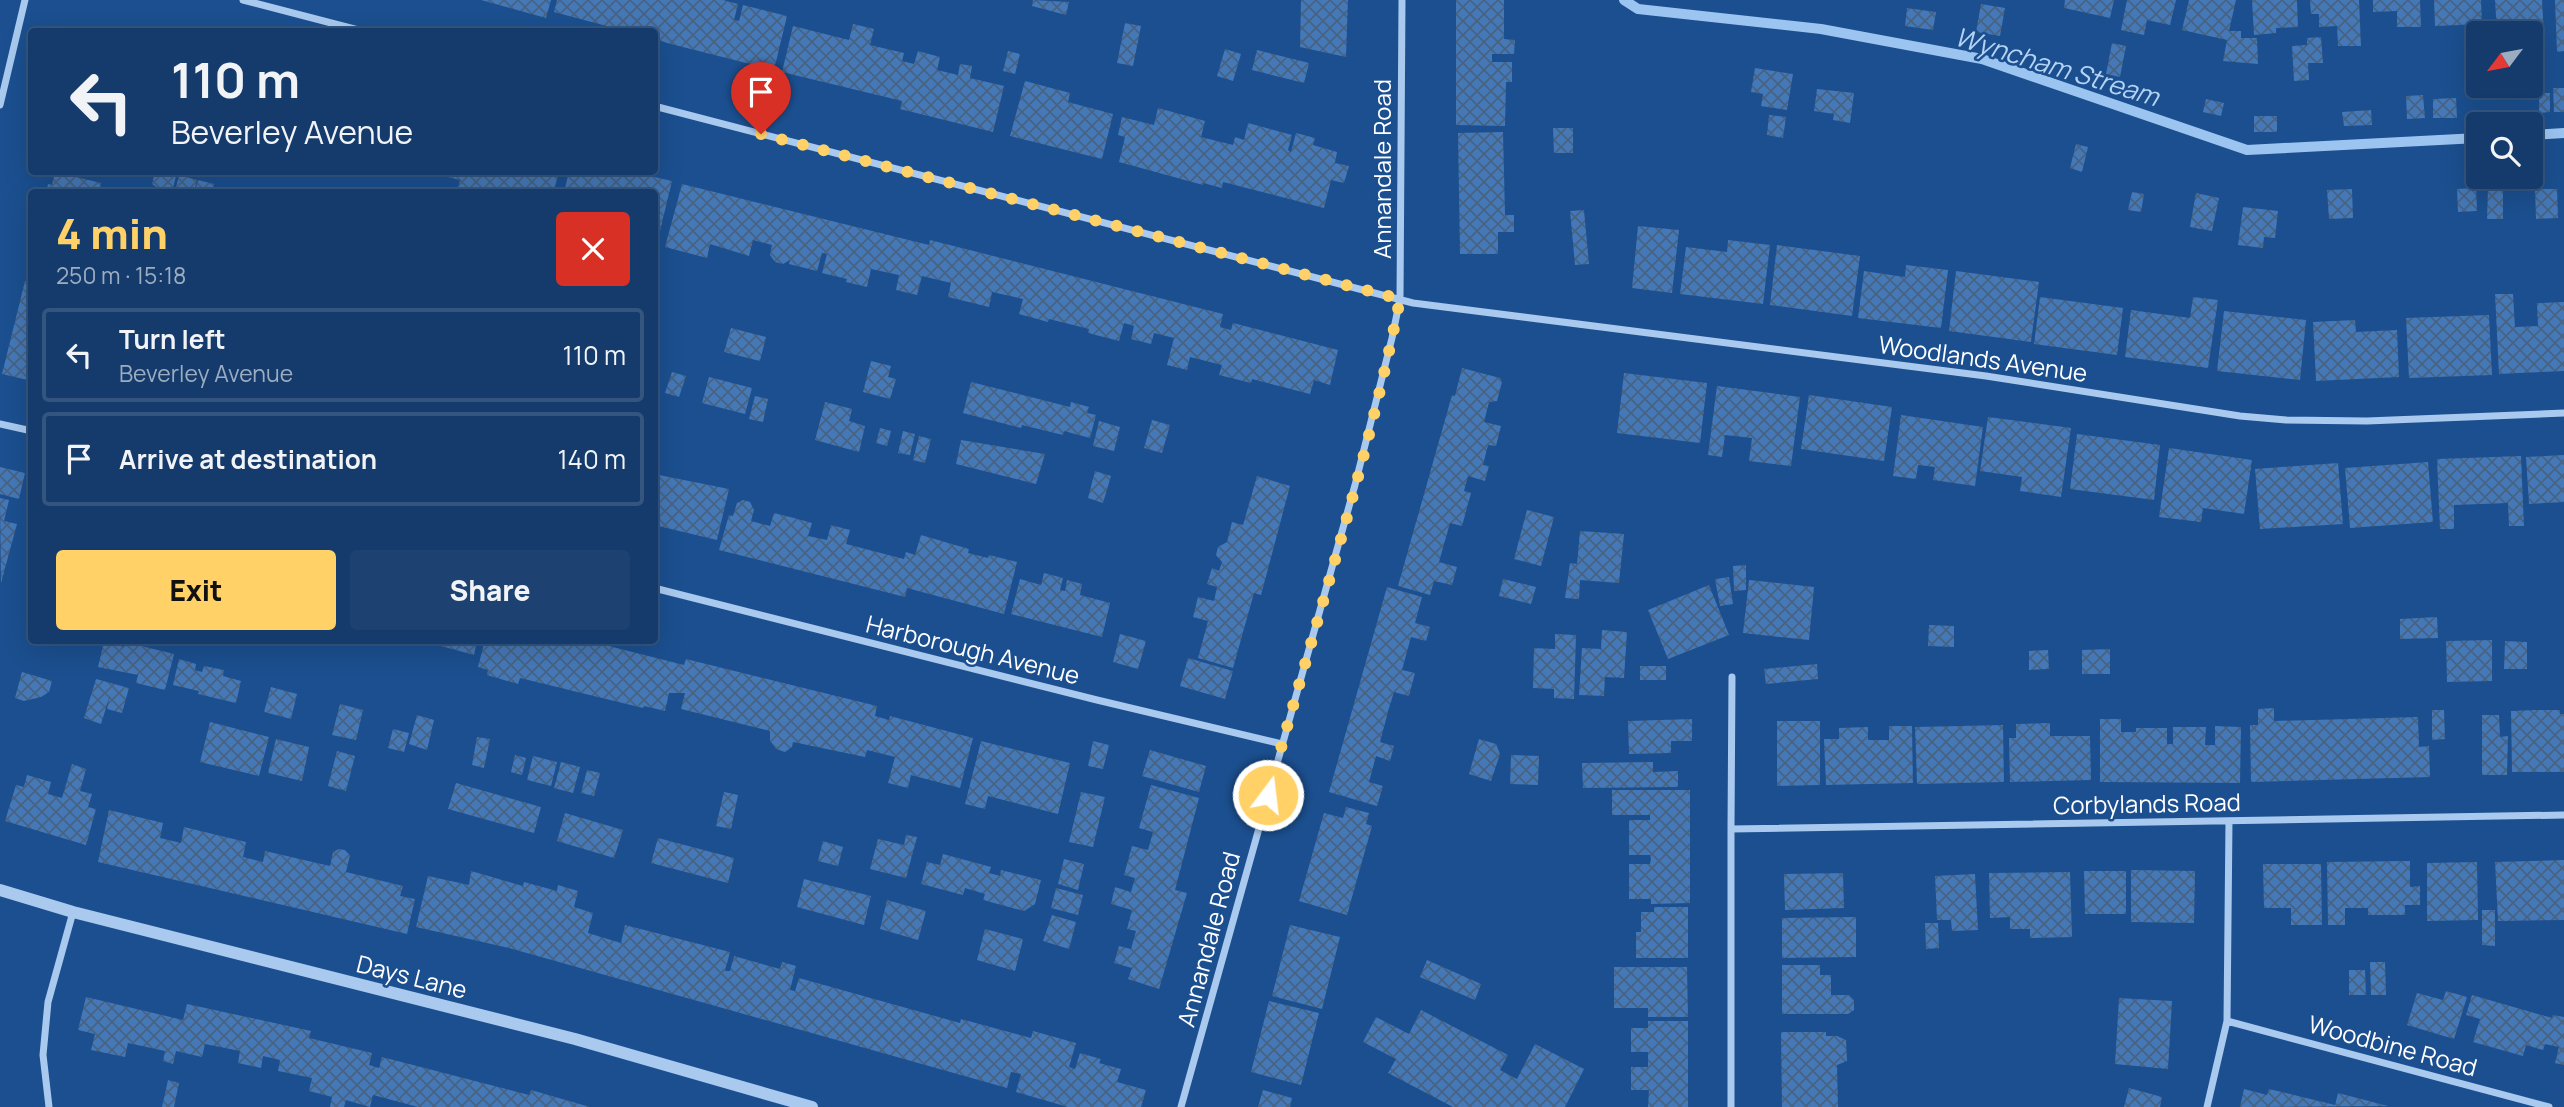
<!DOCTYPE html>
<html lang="en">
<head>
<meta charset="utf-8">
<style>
	:root { --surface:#143b6b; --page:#1d4271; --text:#f1f3f6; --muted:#9dadc1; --line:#33557e; --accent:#ffd166 }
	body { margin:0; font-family:Manrope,sans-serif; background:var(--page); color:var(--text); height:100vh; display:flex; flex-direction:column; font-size:26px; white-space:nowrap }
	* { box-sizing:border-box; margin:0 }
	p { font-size:23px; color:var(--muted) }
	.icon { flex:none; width:38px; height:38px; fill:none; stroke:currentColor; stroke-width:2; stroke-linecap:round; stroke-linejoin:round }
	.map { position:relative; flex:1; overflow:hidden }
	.details { position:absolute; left:28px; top:189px; width:630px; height:455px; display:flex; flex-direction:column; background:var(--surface); border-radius:7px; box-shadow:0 7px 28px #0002,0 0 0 2px var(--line) }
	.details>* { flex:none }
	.top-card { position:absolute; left:28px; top:28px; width:630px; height:147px; border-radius:7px; box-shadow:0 7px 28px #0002,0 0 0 2px var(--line); background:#143b6b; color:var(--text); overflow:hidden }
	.needle { width:46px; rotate:238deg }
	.tools { position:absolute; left:2466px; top:21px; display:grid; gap:14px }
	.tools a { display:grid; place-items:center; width:77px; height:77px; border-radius:7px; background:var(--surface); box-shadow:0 7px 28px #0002,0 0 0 2px var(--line); font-size:35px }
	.pin { position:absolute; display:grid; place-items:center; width:60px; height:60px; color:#fff; margin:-72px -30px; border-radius:50% 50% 50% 0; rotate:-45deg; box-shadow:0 0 7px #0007 }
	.pin .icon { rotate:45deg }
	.me { position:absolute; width:77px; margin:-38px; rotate:15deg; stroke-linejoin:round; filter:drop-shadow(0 0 5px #0008) }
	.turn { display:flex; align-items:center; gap:24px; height:147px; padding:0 28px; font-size:32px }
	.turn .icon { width:91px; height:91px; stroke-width:2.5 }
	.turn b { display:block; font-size:49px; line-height:60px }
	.round { display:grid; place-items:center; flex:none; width:74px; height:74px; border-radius:7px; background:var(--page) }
	.head { display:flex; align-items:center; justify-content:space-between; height:119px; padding:0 28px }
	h1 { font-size:42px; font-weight:800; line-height:52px; color:var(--accent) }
	.action { display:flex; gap:14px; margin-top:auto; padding:14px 28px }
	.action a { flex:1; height:80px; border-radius:7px; background:var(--accent); color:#111; font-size:28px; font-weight:800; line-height:80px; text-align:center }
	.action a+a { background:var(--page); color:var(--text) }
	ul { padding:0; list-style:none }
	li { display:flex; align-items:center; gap:21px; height:94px; margin:0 14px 10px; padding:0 14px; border:4px solid var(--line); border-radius:7px }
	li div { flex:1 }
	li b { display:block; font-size:26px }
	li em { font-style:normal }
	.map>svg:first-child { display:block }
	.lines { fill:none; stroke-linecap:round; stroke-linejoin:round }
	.stream { stroke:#9cc4f0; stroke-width:10 }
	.building { fill:url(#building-cross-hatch) }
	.minor { stroke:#a9c9ee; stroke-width:7 }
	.tertiary { stroke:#a9c9ee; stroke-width:12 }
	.route { stroke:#ffd166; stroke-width:12; stroke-dasharray:0 21.6 }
	.labels { text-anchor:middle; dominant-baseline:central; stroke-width:5; stroke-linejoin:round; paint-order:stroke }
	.street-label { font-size:24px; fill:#fff; stroke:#1b4f8f }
	.water-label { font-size:26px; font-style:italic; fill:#b5d3f5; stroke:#1b4f8f }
</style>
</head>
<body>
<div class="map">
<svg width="2564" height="1107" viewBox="0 0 2564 1107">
	<defs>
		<pattern id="building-cross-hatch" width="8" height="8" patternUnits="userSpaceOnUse" patternTransform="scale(1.75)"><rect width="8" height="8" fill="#4478b7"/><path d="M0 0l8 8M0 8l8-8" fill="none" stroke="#486282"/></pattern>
	</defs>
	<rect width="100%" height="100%" fill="#1b4f8f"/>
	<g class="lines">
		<path class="stream" d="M1624 0 1638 9 1821 29 1982 59 2247 150 2478 138
			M2530 135 2564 133"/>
	</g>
	<path class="building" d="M481 0H551L546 18Z
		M557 0H723L738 4 734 20 739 21 743 5 787 16 774 70 667 43 654 38V32H629L554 12Z
		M1033 0 1069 2 1066 15 1032 6Z
		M1301 0H1348L1346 57 1300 47Z
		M1456 0H1504V39L1515 40 1514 54H1492V62H1512V82H1506L1505 126 1456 125Z
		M2065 0H2114L2110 18 2064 8Z
		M2127 0H2176L2170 25 2147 20 2144 35 2121 30Z
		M2189 0H2236L2229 31H2241V38H2257L2258 64 2223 61 2227 40 2182 30Z
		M2252 0H2297L2298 27 2276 28V33L2254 35Z
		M2310 0H2359L2361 46H2338L2337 26 2319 27V14H2311Z
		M2373 0H2420L2421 27H2397V11L2373 12Z
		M2434 0H2481L2482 24 2435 26Z
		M2495 0H2542L2544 35 2497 33Z
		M2555 0H2564V51L2557 52Z
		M1981 4 2005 8 2000 36 1976 32Z
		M1907 8 1936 12 1933 30 1905 26Z
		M1125 23 1141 26 1133 66 1117 63Z
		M853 24 874 29 870 45 904 53 902 61 914 64 918 51 940 57 937 70 958 75 960 64 972 66 970 78 1004 86 993 132 900 109 902 101 782 72 793 26 849 40Z
		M2321 37 2323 63H2308L2309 80 2294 81 2292 46 2307 45V38Z
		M2112 43 2126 46 2120 77 2106 74Z
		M1225 49 1241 54 1233 81 1217 76Z
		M1257 50 1309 63 1304 83 1252 70Z
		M1008 51 1020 54 1015 74 1003 71Z
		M1755 68 1793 74 1787 110 1761 106 1763 94 1751 92Z
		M1025 81 1070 93 1068 102 1113 114 1102 159 1010 136Z
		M2553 88H2564V112H2554Z
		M1817 89 1854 93 1850 123 1833 120 1834 114 1814 111Z
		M2539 93H2550V112L2539 113Z
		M2423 95 2425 118 2407 119 2406 96Z
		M2456 98 2457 118H2433V99Z
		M2206 99 2224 103 2221 116 2203 112Z
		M1158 108 1205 121 1201 137 1233 145 1235 137 1244 140 1248 123 1292 135 1288 150 1291 152 1296 133 1315 138 1313 145 1337 152 1335 163 1349 166 1344 183 1331 180 1324 208 1223 182 1222 188 1203 183V185L1119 162 1125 137 1118 135 1122 117 1154 125Z
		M2371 110 2372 125 2344 126 2342 112Z
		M1769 115 1786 117 1783 138 1767 135Z
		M2254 116H2277V132H2254Z
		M1553 128H1573V153H1554Z
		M1503 132 1505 215H1514V232H1498V254H1460L1458 133Z
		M2076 144 2088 147 2082 172 2070 168Z
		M55 172 101 183 99 192H46L48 184 52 185Z
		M155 172H177L172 192H163L152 184Z
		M428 172H559L554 190 549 189 548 192H457L460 180Z
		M569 172H633L672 181 660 231 654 229V192H564Z
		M179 175 197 180 194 192H175Z
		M198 180 214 184 212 192H195Z
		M682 184 929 245 930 240 1223 314 1220 327 1231 330 1233 323 1338 350 1330 385 1314 380 1310 394 1252 379 1251 383 1219 375 1222 365 1190 357 1187 370 1167 365 1174 338 1154 333 1151 344 1131 339 1134 326 1124 323 1119 341 1088 333 1089 329 1049 319 1048 322 1019 314 1023 299 992 292 989 307 948 297 951 283 922 276 917 295 896 290 899 275 871 269 867 287 846 282 847 279 822 273 827 254 822 253 817 271 789 264 790 260 783 264 775 262 770 255 772 245 753 240 749 256 710 244 707 258 665 247Z
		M2476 188 2477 211 2458 212 2457 189Z
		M2488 188H2503V219H2487Z
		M2352 189 2353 218 2329 219 2327 190Z
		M2535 189H2557L2558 218 2536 219Z
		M2132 192 2144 194 2141 212 2128 210Z
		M2196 193 2219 198 2212 231 2190 227Z
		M2243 207 2278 211 2275 238 2264 237 2263 248 2238 245Z
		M1584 210 1589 264 1575 265 1570 211Z
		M1638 226 1679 230 1672 293 1632 288Z
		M1728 240 1770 245 1763 304 1680 294 1686 247 1727 252Z
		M1777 245 1860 256 1852 316 1770 305Z
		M1906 265 1948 270 1941 328 1858 318 1864 271 1905 277Z
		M1956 271 2039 282 2031 342 1949 331Z
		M30 274H32V381L2 374 25 281 29 282Z
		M2495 294H2513L2515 327 2538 326 2537 303 2564 302V371L2499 374Z
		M2040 297 2123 308 2117 355 2034 344Z
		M2193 297 2218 300 2208 368 2125 357 2131 310 2190 318Z
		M2224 311 2306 320 2300 380 2217 371Z
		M2489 315 2492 375 2409 378 2406 318Z
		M2355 320 2356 332 2397 330 2399 377 2316 381 2313 322Z
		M731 328 766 337 760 361 724 352Z
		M871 361 891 366 888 377 896 379 890 399 863 392Z
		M1462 368 1500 378 1502 382 1497 401 1489 402 1484 422 1501 426 1496 446 1488 445 1483 465 1489 466 1485 481 1468 476 1464 491 1471 493 1462 526 1450 523 1439 562 1457 567 1452 585 1434 581 1430 595 1398 586 1452 395 1455 396Z
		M672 372 686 376 679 397 665 393Z
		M1624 373 1707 383 1700 443 1617 433Z
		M709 377 752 388 745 414 702 403Z
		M971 382 1070 407 1071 402 1089 407 1087 413 1096 415 1090 438 1064 431 1063 435 1022 425 1021 428 963 413Z
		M1717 386 1800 397 1791 466 1749 461 1752 438 1725 435 1722 457 1708 455Z
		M1809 395 1892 407 1884 461 1801 449Z
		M755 396 768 399 763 422 749 419Z
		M825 402 852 409 849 421 865 426 859 452 815 440Z
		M1901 415 1983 427 1975 486 1933 480 1935 467 1918 465 1916 479 1893 476Z
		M1988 417 2071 428 2061 497 2020 491 2022 477 1980 471Z
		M1152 420 1170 425 1162 453 1144 448Z
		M1099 421 1120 427 1114 451 1093 446Z
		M880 428 891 431 887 446 876 443Z
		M903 431 915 434 910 455 898 453Z
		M2077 434 2160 445 2154 500 2070 489Z
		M919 436 931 439 925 463 913 460Z
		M961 440 1045 454 1036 484 956 464Z
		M2169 448 2252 460 2244 514 2203 508 2201 522 2159 517Z
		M2564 455V502L2529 504 2526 457Z
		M2521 456 2524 526H2509L2508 503 2454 505V529H2440L2437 459Z
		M2428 462 2433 522 2350 528 2345 468Z
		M2338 463 2343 524 2260 529 2255 469Z
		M0 467 25 473 19 499 0 494Z
		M1095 471 1111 476 1103 503 1088 498Z
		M654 474 729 489 717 540 654 525Z
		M1257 476 1290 486 1261 595 1254 593 1233 668 1198 658 1208 621 1193 617 1198 597 1214 601 1217 587 1207 584 1212 568 1219 571 1222 562 1216 555 1218 547 1227 542 1232 522 1243 525Z
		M0 498 9 500 4 521 17 524 1 583Z
		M743 500 750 502 754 510 751 521 770 526 774 513 794 518 812 523 808 536 827 540 831 525 850 530 846 544 904 559 906 552 915 555 921 535 969 549 968 553 988 558 989 555 1017 562 1004 614 907 588 905 597 719 550 729 515 733 516 737 503Z
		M1527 510 1554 517 1541 566 1514 559Z
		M1580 531 1624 534 1619 583 1580 580 1579 599 1565 598 1570 563 1577 564Z
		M1746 565V590L1734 591 1733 566Z
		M1044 573 1063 578 1060 590 1065 591 1067 580 1082 584 1080 595 1110 603 1102 637 1011 614 1020 579 1041 585Z
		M1729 577 1733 604 1720 606 1715 579Z
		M1503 579 1536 587 1531 604 1499 596Z
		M1749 580 1814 587 1809 640 1743 633Z
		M1709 585 1729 635 1668 659 1648 610Z
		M1387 587 1422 597 1415 623 1430 627 1426 641 1411 637 1402 670 1415 673 1409 696 1394 692 1389 708 1380 742 1394 746 1390 761 1376 756 1369 782 1383 786 1377 806 1329 792Z
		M2437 617 2438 638 2400 639V619Z
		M1929 625 1954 626V647L1928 646Z
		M1602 630 1627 632 1624 678 1605 677 1604 696 1579 695 1582 648 1601 649Z
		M1120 634 1146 641 1138 669 1113 662Z
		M1555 634 1576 635 1574 699 1554 698V689L1533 688 1534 648 1555 649Z
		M419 640H477L474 655Z
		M485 640H585L684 665 686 659 877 706 875 716 889 720 890 716 973 738 960 788 911 775 908 788 888 783 895 757 867 750 865 757 793 742 792 747 785 752 776 749 770 741V731L681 709 685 693H669L665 711 644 706 643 708 520 678 518 684 487 675 488 670 478 667Z
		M2492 640V681L2447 682 2446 641Z
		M2505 641 2527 642V669H2504Z
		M104 642 124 647 125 642 174 654 165 690 136 683 138 675 98 667Z
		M2110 649V674H2082V650Z
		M2048 650 2049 669 2029 670V651Z
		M1188 658 1233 671 1225 699 1180 686Z
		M179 659 196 664 195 670 202 672 204 666 224 670 223 676 241 681 236 703 198 694 199 691 173 685Z
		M1817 664 1818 679 1766 684 1764 669Z
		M1640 666H1666V680H1640Z
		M22 672 52 681 49 692 41 697 24 701 15 698Z
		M96 679 129 688 122 713 107 709 110 695 101 724 84 718Z
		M271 687 297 694 291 719 264 712Z
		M340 704 363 710 356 740 332 735Z
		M2274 708V721L2418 717 2419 747 2429 746 2430 777 2251 782 2250 725H2258V709Z
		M2432 710H2444L2445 739 2432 740Z
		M2535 710H2560V714H2564V772H2512L2511 711Z
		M417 715 434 720 427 750 409 744Z
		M2482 715H2499L2500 737 2508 736 2507 775H2482Z
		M1692 719V741H1671V753L1629 754 1628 721Z
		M2100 719H2121V732H2136V728H2167V744H2173V727H2206L2205 745H2215V726L2241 727 2240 783 2100 782Z
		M1777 721H1820V785L1777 786Z
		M210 722 269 737 259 776 200 762Z
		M2050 723V736H2090L2091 780 2010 782 2009 738H2016V724Z
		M2003 725 2004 782 1917 784 1915 727Z
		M1889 726H1912L1913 783 1826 785 1824 739H1839V728L1868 727V740H1889Z
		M393 729 409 733 404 752 388 748Z
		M477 737 490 739 484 768 472 765Z
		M276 739 309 747 302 781 268 773Z
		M1479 739 1496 744 1500 754 1491 781 1469 774Z
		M981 741 1070 763 1058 814 988 796 985 809 965 804Z
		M1093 741 1109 745 1103 769 1088 766Z
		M1150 750 1206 766 1199 792 1142 776Z
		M337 751 355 756 346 791 328 786Z
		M515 755 526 758 522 775 511 772Z
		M1511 755 1539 756 1538 785 1510 784Z
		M533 756 557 762 551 786 527 780Z
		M561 762 580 767 573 793 554 788Z
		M1653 762V772L1678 771V787L1583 788 1582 763Z
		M72 764 86 769 80 791 92 794 88 807 96 809 86 845 5 821 16 785 24 787 27 775 51 782 48 794 62 798Z
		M587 770 600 773 594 796 581 793Z
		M456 783 541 807 534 833 448 809Z
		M1151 785 1199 798 1175 890 1187 893 1159 989 1128 979 1132 968 1114 963 1119 946 1131 949 1136 931 1127 929 1132 910 1111 904 1115 887 1131 892 1135 878 1124 875 1132 846 1148 850 1153 832 1139 828Z
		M1612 790H1690V903L1651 904V899H1629V864H1650L1651 859 1650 855H1629V820H1650V815H1612Z
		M724 792 738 795 731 829 716 826Z
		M1081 792 1105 797 1093 847 1069 842Z
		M1346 807 1369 813 1366 824 1372 826 1347 915 1299 901 1324 813 1343 818Z
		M109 810 163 823 160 838 181 843 184 827 246 842 243 857 263 862 265 851 330 866 333 852 339 849 345 850 350 855 346 872 403 886 400 896 415 899 407 934 98 862Z
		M565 813 623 830 614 858 557 841Z
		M906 835 917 837 906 878 870 869 878 839 904 845Z
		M658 838 734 858 728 883 651 863Z
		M823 841 843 847 838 866 818 861Z
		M943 854 991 867 989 873 1000 876 1001 870 1041 880 1035 904 1024 911 983 900 985 894 965 888 963 895 921 884 927 862 940 865Z
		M1064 859 1084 864 1078 890 1058 884Z
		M2564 860V920L2498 921 2495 862Z
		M2410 861V887L2420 886V905H2405V915H2368V908H2345V925H2328L2327 862Z
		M2477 862 2478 920 2427 921V863Z
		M2263 864H2321L2322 925H2291V908H2264Z
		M2131 870 2195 871 2194 923 2131 922Z
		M471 871 523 886 524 882 557 891 558 885 578 891 574 907 593 913 588 933 621 943 625 925 730 952 725 971H730L734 956 780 969 782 962 796 966 790 990 795 991 799 978 960 1023 961 1019 1031 1038 1033 1031 1076 1043 1069 1067 1075 1069 1080 1053 1101 1059 1099 1063 1121 1069 1117 1082 1146 1090 1141 1107H1068L1016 1092 1021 1074 1011 1072 1007 1088 509 948 416 927 428 876 469 885Z
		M2084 871H2126V914H2085Z
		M2070 872 2072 937 2030 938V929H2010V917L1990 918 1989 873Z
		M1843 873 1844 908 1785 910 1784 874Z
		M1975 874 1978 930 1952 931 1951 920H1937L1935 876Z
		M804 879 871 896 864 925 797 907Z
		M1056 888 1083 895 1078 915 1051 908Z
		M887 900 926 911 918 940 880 929Z
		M1654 907H1688V958H1636V932H1641V912H1654Z
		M2482 910H2495V946L2482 945Z
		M1052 915 1076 922 1069 949 1043 941Z
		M1856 917V957L1782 958V918Z
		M1925 923H1938L1939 948 1926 949Z
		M1290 925 1340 937 1322 1009 1272 996Z
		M985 929 1023 939 1015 971 977 960Z
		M1427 960 1481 984 1475 1000 1420 977Z
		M2370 962H2385L2386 995H2371Z
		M1782 965H1820V975H1831V995H1849L1854 1000V1010L1848 1014H1782Z
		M1614 967H1687L1688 1017H1648V1008H1614Z
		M2349 970H2365L2366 995H2349Z
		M2446 991 2467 997 2454 1039 2407 1025 2417 993 2443 1000Z
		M2472 995 2552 1018 2553 1015 2564 1017V1065L2555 1063 2559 1047 2545 1044 2543 1050 2526 1045 2523 1056 2473 1042 2480 1019 2466 1015Z
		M86 997 183 1020 187 1004 224 1012 311 1031 309 1038 372 1053 369 1065 379 1068 382 1057 529 1095 531 1090 590 1107H418L373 1095 370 1107 346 1100 344 1107H330L332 1097 309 1091 312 1078 278 1071 280 1060 263 1056 261 1068 238 1063 240 1051 205 1044 202 1057 176 1051 173 1064 163 1061 165 1051 128 1043 125 1057 91 1050 95 1034 78 1030Z
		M2119 998 2172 1001 2168 1069 2115 1064Z
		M1269 1001 1319 1013 1301 1085 1251 1072Z
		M1421 1010 1508 1055 1500 1070 1517 1079 1535 1044 1584 1069 1565 1107H1453L1388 1073 1396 1059 1363 1042 1376 1017 1409 1034Z
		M1648 1021H1688V1107H1648L1649 1090H1631V1067H1648V1052H1631V1028H1648Z
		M1781 1032H1826V1036H1837L1846 1040 1847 1061 1837 1065 1838 1107H1782Z
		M168 1080 179 1083 174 1107H162Z
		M2129 1088 2162 1097 2160 1107H2124Z
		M2244 1089 2267 1095 2269 1089 2335 1105 2338 1093 2388 1106 2240 1107Z
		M1263 1090 1292 1098 1290 1107H1258Z"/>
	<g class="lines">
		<path class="minor" d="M243 0 366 32
			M0 105 25 0
			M654 106 1413 303 1986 376 2240 416 2286 420 2367 421 2564 413
			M0 424 32 431
			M654 588 1097 700 1282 744
			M1731 829 1732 677
			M2227 1021 2549 1107
			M49 1107 43 1055 48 1002 73 912
			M1181 1107 1355 485 1392 338 1400 299 1402 0
			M1731 1107V829L2564 815
			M2207 1107 2227 1021 2229 821"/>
		<path class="tertiary" d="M0 890 73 912 575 1039 812 1107"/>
	</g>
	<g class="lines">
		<path class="route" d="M761 134 1400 299C1367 466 1313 630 1268 795"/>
	</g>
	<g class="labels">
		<g class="street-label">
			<text transform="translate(1381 169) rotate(-90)">Annandale Road</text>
			<text transform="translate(1983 358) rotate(8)">Woodlands Avenue</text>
			<text transform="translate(973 649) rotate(14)">Harborough Avenue</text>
			<text transform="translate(2147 803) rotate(-1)">Corbylands Road</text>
			<text transform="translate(1208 939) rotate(-75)">Annandale Road</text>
			<text transform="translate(412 976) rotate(14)">Days Lane</text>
			<text transform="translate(2393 1045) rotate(15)">Woodbine Road</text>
		</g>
		<g class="water-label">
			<text transform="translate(2057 66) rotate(17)">Wyncham Stream</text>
		</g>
	</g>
</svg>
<div class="tools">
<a><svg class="needle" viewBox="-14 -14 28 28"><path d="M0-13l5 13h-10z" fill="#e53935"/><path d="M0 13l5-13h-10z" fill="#9dadc1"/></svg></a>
<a><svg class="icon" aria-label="search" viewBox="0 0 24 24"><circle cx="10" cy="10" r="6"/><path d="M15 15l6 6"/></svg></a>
</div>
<div class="pin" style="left:761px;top:134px;background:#d93025"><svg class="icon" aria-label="arrive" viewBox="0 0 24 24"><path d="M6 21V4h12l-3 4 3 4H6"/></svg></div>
<svg class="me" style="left:1268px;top:795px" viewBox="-20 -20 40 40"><circle r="17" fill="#ffd166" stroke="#fff" stroke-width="3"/><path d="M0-11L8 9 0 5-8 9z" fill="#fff"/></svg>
<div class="top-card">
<div class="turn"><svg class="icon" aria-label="left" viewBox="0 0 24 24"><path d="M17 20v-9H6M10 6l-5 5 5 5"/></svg><div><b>110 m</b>Beverley Avenue</div></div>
</div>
<section class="details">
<div class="head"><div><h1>4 min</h1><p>250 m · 15:18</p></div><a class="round" style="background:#d93025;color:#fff"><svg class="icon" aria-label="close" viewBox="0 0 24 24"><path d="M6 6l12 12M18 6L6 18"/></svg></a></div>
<ul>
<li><svg class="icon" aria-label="left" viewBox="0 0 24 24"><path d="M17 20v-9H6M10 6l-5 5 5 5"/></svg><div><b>Turn left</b><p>Beverley Avenue</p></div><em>110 m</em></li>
<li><svg class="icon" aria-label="arrive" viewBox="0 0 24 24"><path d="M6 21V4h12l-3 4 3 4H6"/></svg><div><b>Arrive at destination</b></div><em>140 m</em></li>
</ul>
<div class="action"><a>Exit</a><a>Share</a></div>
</section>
</div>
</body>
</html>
